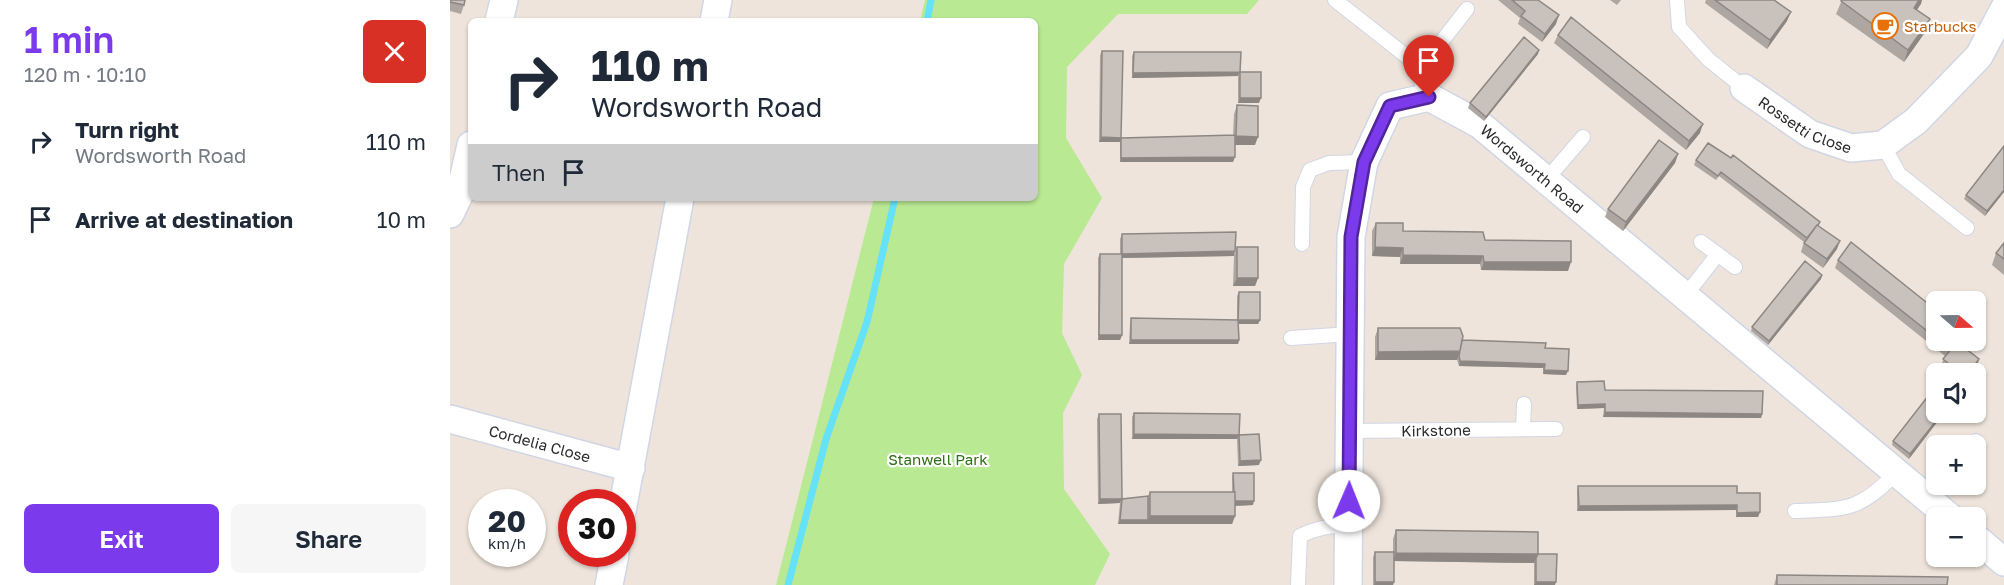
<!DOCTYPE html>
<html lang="en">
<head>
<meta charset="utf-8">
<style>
	:root { --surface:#fff; --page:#f6f6f7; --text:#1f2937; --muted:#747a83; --accent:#7c3aed }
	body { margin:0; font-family:"Golos Text",sans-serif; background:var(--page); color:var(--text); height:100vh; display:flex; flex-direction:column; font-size:22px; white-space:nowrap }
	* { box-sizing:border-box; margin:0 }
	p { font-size:20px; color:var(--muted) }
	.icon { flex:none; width:33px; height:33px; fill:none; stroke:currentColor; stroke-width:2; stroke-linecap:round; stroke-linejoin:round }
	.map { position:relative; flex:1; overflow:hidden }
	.side { display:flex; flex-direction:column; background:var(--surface); width:450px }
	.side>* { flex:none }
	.hud { position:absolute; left:18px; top:18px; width:570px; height:183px; border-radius:9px; box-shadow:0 2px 4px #0004; background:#fff; color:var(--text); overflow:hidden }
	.needle { width:39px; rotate:110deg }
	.buttons { position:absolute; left:1476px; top:291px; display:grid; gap:12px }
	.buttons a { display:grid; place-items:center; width:60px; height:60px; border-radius:9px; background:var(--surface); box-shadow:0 2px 4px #0004; font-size:30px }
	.speed { position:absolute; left:18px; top:489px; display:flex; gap:12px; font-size:30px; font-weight:700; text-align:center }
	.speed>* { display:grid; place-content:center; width:78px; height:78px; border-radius:50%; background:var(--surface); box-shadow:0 2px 4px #0004; line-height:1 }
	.speed small { font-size:15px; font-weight:400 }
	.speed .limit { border:9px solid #d22; background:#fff; color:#111 }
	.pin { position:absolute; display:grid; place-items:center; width:51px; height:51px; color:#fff; margin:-62px -26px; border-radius:50% 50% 50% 0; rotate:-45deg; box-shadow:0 0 6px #0007 }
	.pin .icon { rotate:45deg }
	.me { position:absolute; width:66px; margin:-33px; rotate:1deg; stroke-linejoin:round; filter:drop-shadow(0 0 4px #0008) }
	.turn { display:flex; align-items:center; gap:21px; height:126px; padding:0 24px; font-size:27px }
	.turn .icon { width:78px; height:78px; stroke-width:2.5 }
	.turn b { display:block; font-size:42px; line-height:51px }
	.then { display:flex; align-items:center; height:57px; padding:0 24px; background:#0003; gap:12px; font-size:22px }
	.round { display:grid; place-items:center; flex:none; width:63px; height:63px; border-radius:9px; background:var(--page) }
	.overview { display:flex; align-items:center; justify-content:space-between; height:102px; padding:0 24px }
	h1 { font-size:36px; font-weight:600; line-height:45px; color:var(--accent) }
	.button { display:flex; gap:12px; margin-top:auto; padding:12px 24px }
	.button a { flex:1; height:69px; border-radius:9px; background:var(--accent); color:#fff; font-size:24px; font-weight:600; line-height:69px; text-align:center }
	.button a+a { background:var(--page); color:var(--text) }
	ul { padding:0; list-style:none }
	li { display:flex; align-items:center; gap:18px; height:78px; padding:0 24px }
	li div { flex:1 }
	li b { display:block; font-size:22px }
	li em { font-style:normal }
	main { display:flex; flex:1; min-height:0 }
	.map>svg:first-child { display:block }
	.green { fill:#b9e993 }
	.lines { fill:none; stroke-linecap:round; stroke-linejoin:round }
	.stream { stroke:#65e1f9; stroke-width:7 }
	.lane-casing { stroke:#d0d6e5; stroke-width:16 }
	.street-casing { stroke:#d0d6e5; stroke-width:30 }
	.lane { stroke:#fff; stroke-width:14 }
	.street { stroke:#fff; stroke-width:27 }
	.wall { fill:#ada6a1 }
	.shaded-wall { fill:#8d8783 }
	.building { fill:#c9c1bb; stroke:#8d8783; stroke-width:1.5 }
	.route-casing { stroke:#51269a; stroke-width:15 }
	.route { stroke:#7c3aed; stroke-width:10 }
	.labels { text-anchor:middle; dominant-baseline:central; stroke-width:4.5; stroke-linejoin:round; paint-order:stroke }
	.food-label { font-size:15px; fill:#c56008; stroke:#fff; text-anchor:start }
	.street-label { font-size:15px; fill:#2b2b2b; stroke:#fff }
	.park-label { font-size:15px; fill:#306f14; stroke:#fff }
</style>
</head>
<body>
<main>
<section class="side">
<div class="overview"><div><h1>1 min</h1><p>120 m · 10:10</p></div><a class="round" style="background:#d93025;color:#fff"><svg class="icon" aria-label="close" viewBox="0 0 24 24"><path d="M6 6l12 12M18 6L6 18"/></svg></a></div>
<ul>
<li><svg class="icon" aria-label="right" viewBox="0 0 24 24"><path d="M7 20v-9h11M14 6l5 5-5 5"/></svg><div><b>Turn right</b><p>Wordsworth Road</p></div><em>110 m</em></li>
<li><svg class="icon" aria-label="arrive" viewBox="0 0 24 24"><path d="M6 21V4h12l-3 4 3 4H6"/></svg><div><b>Arrive at destination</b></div><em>10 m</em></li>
</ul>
<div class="button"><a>Exit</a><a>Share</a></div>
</section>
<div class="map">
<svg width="1554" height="585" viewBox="0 0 1554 585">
	<rect width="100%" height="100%" fill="#eee4db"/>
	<path class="green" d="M475 0H809L797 14H668L617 67 616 138 652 198 614 264 612 333 632 375 613 413 614 489 660 554 645 585H326L424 198H585V21H470Z"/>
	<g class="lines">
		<path class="stream" d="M477 21 481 0
			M338 585 376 439 417 322 445 198"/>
		<defs>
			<path id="lane" d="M885 0 960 59 979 97
				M1227 0 1229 27 1258 59 1294 88
				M967 73 1017 9
				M1433 145 1449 174 1517 228
				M1096 180 1133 137
				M1251 242 1285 267
				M852 244 853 187 860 170 879 163 914 162
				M1235 296 1268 254
				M841 338 900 334
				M1073 429 1074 404
				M900 431 1106 429
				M1522 446 1526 441
				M1479 499 1491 484
				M1345 511C1398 509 1409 511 1447 472
				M848 585 850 536C866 528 880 525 899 525"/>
			<g id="street">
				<path d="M49 21 54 0"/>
				<path d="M264 21 268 0"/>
				<path id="s1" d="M1294 88 1360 134 1401 148 1433 145 1466 121 1529 56 1554 9"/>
				<path d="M0 214 10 193 21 145"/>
				<path id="s2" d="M0 419 181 468"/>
				<path d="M172 511 230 198"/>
				<path d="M1526 538 1554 562"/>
				<path d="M159 585 165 554"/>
				<path id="s3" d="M898 585 901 237 914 162 940 106 979 97 1029 124 1501 518"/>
			</g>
		</defs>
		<use href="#lane" class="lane-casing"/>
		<use href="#street" class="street-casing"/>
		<use href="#lane" class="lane"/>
		<use href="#street" class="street"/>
	</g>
	<path class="wall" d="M0 0 14 5 11 14 0 11Z
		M1048 0H1088L1106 24 1092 42 1068 24 1070 18Z
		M1160 0H1171L1167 5Z
		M1256 0H1324L1337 21 1317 49 1255 3Z
		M1392 0H1472L1467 10 1480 19 1476 31 1454 62 1386 14Z
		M1108 35 1250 133 1236 150 1104 43Z
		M652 51 671 138 783 135 784 114 787 105 805 145H785L783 162H670V142H649L650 55Z
		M684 52 788 76 682 78V56Z
		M1088 54 1034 121 1018 108 1020 103Z
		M790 72 809 103H788V76Z
		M1554 146V192L1535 216 1514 199 1516 195Z
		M1228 154 1225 163 1173 231 1155 217 1158 209Z
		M1281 158 1369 226 1387 249 1373 268 1351 252 1354 242 1269 176 1266 180 1244 165 1246 160Z
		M926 223 953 231 1035 240 1118 271 1031 270 1030 264H950V257L922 256V231Z
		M672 234 784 256 672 258V335L670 340H648V258L650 254H670V239Z
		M1554 243V275L1542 265 1546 253Z
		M787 247 808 278 805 286H783L784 256Z
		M1388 260 1486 310V340H1509L1508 342 1529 359 1528 363 1520 374H1505L1492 363 1495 356 1385 268Z
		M1372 275 1371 279 1318 345 1301 331 1302 327Z
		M789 292 810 320 808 324H788L789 340 788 344H679L680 323 681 318 787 320V296Z
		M928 328 1012 340 1095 348 1116 375 1093 374V368L1009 366 1007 360H925V337Z
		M1127 382 1155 390 1312 414 1311 418 1153 417 1154 408 1127 409 1126 386Z
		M1486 386 1459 459 1442 445 1443 441Z
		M684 413 789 435 787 439H682V417Z
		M649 414 670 503 648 504 647 419Z
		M789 435 809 465 788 466 787 439Z
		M783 473 803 505 785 506V516L782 524H668L670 503 672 499 698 496 700 492H782V478Z
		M1128 486 1287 493 1310 512 1308 517H1286V510L1127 511V491Z
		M946 530 1088 554 1105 585H1084V563L944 561V582L943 585H923V557L925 552H943V539Z
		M1327 575 1497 585H1324Z"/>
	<path class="shaded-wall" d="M1469 0H1472L1471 4 1460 20 1464 8Z
		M1341 12 1337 21 1317 49 1320 40Z
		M1109 15 1106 24 1092 42 1095 34Z
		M1480 19 1476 31 1454 62 1458 50Z
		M1089 50 1088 54 1034 121 1036 117Z
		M790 72 788 76 682 78 683 73Z
		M790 98H811L809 103H788Z
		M1253 124 1250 133 1236 150 1239 141Z
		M786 136 808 137 805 145H783Z
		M651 137 671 138 670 142H649Z
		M1228 154 1225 163 1173 231 1176 222Z
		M785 157 783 162H670L671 158Z
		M1554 190V192L1535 216 1537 211Z
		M1390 241 1387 249 1373 268 1377 259Z
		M925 247 953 248 950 257 922 256Z
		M785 251 784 256 671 258 672 254Z
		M953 255 1033 256 1030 264H950Z
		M1034 262H1121L1118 271 1031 270Z
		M1372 275 1371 279 1318 345 1319 341Z
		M787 278H808L805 286H783Z
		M788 320H810L808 324H787Z
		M649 335H672L670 340H648Z
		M681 340H789L788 344H679Z
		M1010 351 1007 360H925L928 352Z
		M1529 359 1528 363 1520 374H1518Z
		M1010 361 1095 364 1093 368 1009 366Z
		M1094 370 1118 371 1116 375 1093 374Z
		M1155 404 1154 408 1127 409 1128 405Z
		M1155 412 1312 414 1311 418 1153 417Z
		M1493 412H1495L1459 459 1460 454Z
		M684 434 789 435 787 439H682Z
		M811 460 809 465 788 466 790 461Z
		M650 499H672L670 503 648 504Z
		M784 501H804L803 505 782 506Z
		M1287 505 1286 510 1127 511 1129 506Z
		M1310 512 1308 517H1286L1287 513Z
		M700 516H785L782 524H668L670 520H698Z
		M946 553 1088 554 1084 563 943 561Z
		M925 582H944L943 585H924Z
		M1086 582H1106L1105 585H1084Z"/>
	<path class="building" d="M0 0H15L14 5 0 2Z
		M1062 0H1088L1109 15 1095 34 1071 16 1075 11Z
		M1265 0H1324L1341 12 1320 40Z
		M1392 0H1469L1464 8 1480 19 1458 50 1391 1Z
		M1121 17 1253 124 1239 141 1108 35Z
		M1074 37 1089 50 1036 117 1020 103Z
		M652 51H673L671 138 651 137Z
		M684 52H791L790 72 683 73Z
		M790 72H811V98H790Z
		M787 105 808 106V137L786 136Z
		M785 135V157L671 158V138Z
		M1209 140 1228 154 1176 222 1158 209Z
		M1258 143 1281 158 1283 155 1370 222 1368 225H1367L1357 238 1271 172 1268 176 1246 160Z
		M1554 146V190L1537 211 1516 195Z
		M926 223H953V231L1033 232 1035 240 1121 241V262H1034L1033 256 953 255V248L925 247Z
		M1367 225 1390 241 1377 259 1354 243Z
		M786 232 785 251 672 254V234Z
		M1401 242 1486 310V338L1388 260Z
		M1554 243V259L1546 253Z
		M787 247H808V278H787Z
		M650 254H672V335H649Z
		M1355 261 1372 275 1319 341 1302 327Z
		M789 292H810V320H788L789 340H681V318L788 320Z
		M928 328H1010L1013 336 1010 351 928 352Z
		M1012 340 1096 343 1095 348 1119 349 1118 371 1094 370 1095 364 1010 361 1009 356Z
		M1489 340H1506L1500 349Z
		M1507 342 1529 359 1518 374H1512L1493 359Z
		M1154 381 1155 390 1313 391 1312 414 1155 412V404L1128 405 1127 382Z
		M1486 386V412H1493L1460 454 1443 441Z
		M684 413 790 414 789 435 684 434Z
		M649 414H671L672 499H650Z
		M809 434 811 460 790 461 789 435Z
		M783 473H804V501H785V492H784Z
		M1128 486H1287V493H1310V512L1287 513V505L1129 506Z
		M700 492H785V516H700Z
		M698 496V520H670L672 499Z
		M946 530 1088 532V554L946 553Z
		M925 552H944V582H925Z
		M1088 554H1107L1106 582H1086V558Z
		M1327 575 1498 577 1497 585H1327Z"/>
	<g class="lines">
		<defs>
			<path id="route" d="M899 501 901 237 914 162 940 106 979 97"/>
		</defs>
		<use href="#route" class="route-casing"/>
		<use href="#route" class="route"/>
	</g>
	<defs>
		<symbol id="cafe-ring" viewBox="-11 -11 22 22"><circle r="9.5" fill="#fff" stroke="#e8710a" stroke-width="1.5"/><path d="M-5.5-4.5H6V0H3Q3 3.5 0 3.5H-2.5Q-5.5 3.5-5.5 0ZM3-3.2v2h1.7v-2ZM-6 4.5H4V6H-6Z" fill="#e8710a"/></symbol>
	</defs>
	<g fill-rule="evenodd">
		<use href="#cafe-ring" x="1420" y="11" width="30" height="30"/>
	</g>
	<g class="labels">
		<g class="food-label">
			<text x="1454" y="26">Starbucks</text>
		</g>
		<g class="street-label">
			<text stroke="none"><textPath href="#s1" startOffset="72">Rossetti Close</textPath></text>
			<text stroke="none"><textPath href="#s3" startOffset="652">Wordsworth Road</textPath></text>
			<text transform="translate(986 430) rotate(-1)">Kirkstone</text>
			<text stroke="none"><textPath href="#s2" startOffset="93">Cordelia Close</textPath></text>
		</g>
		<g class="park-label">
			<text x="488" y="459">Stanwell Park</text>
		</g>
	</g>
</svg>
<div class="buttons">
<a><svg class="needle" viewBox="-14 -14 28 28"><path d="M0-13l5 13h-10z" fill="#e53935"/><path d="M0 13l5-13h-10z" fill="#747a83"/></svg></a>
<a><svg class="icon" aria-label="sound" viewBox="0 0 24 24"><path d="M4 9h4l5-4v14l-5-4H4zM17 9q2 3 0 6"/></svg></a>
<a>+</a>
<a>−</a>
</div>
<div class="speed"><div>20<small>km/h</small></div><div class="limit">30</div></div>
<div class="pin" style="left:979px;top:97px;background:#d93025"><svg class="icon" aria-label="arrive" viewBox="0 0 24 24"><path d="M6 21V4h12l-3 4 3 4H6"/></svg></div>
<svg class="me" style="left:899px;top:501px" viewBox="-20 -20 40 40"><circle r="19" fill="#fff"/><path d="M0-13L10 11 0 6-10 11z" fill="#7c3aed"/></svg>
<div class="hud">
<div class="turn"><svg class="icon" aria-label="right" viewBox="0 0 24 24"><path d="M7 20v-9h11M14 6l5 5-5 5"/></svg><div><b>110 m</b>Wordsworth Road</div></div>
<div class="then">Then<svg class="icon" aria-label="arrive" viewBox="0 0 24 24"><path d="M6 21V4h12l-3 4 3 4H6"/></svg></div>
</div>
</div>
</main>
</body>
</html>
